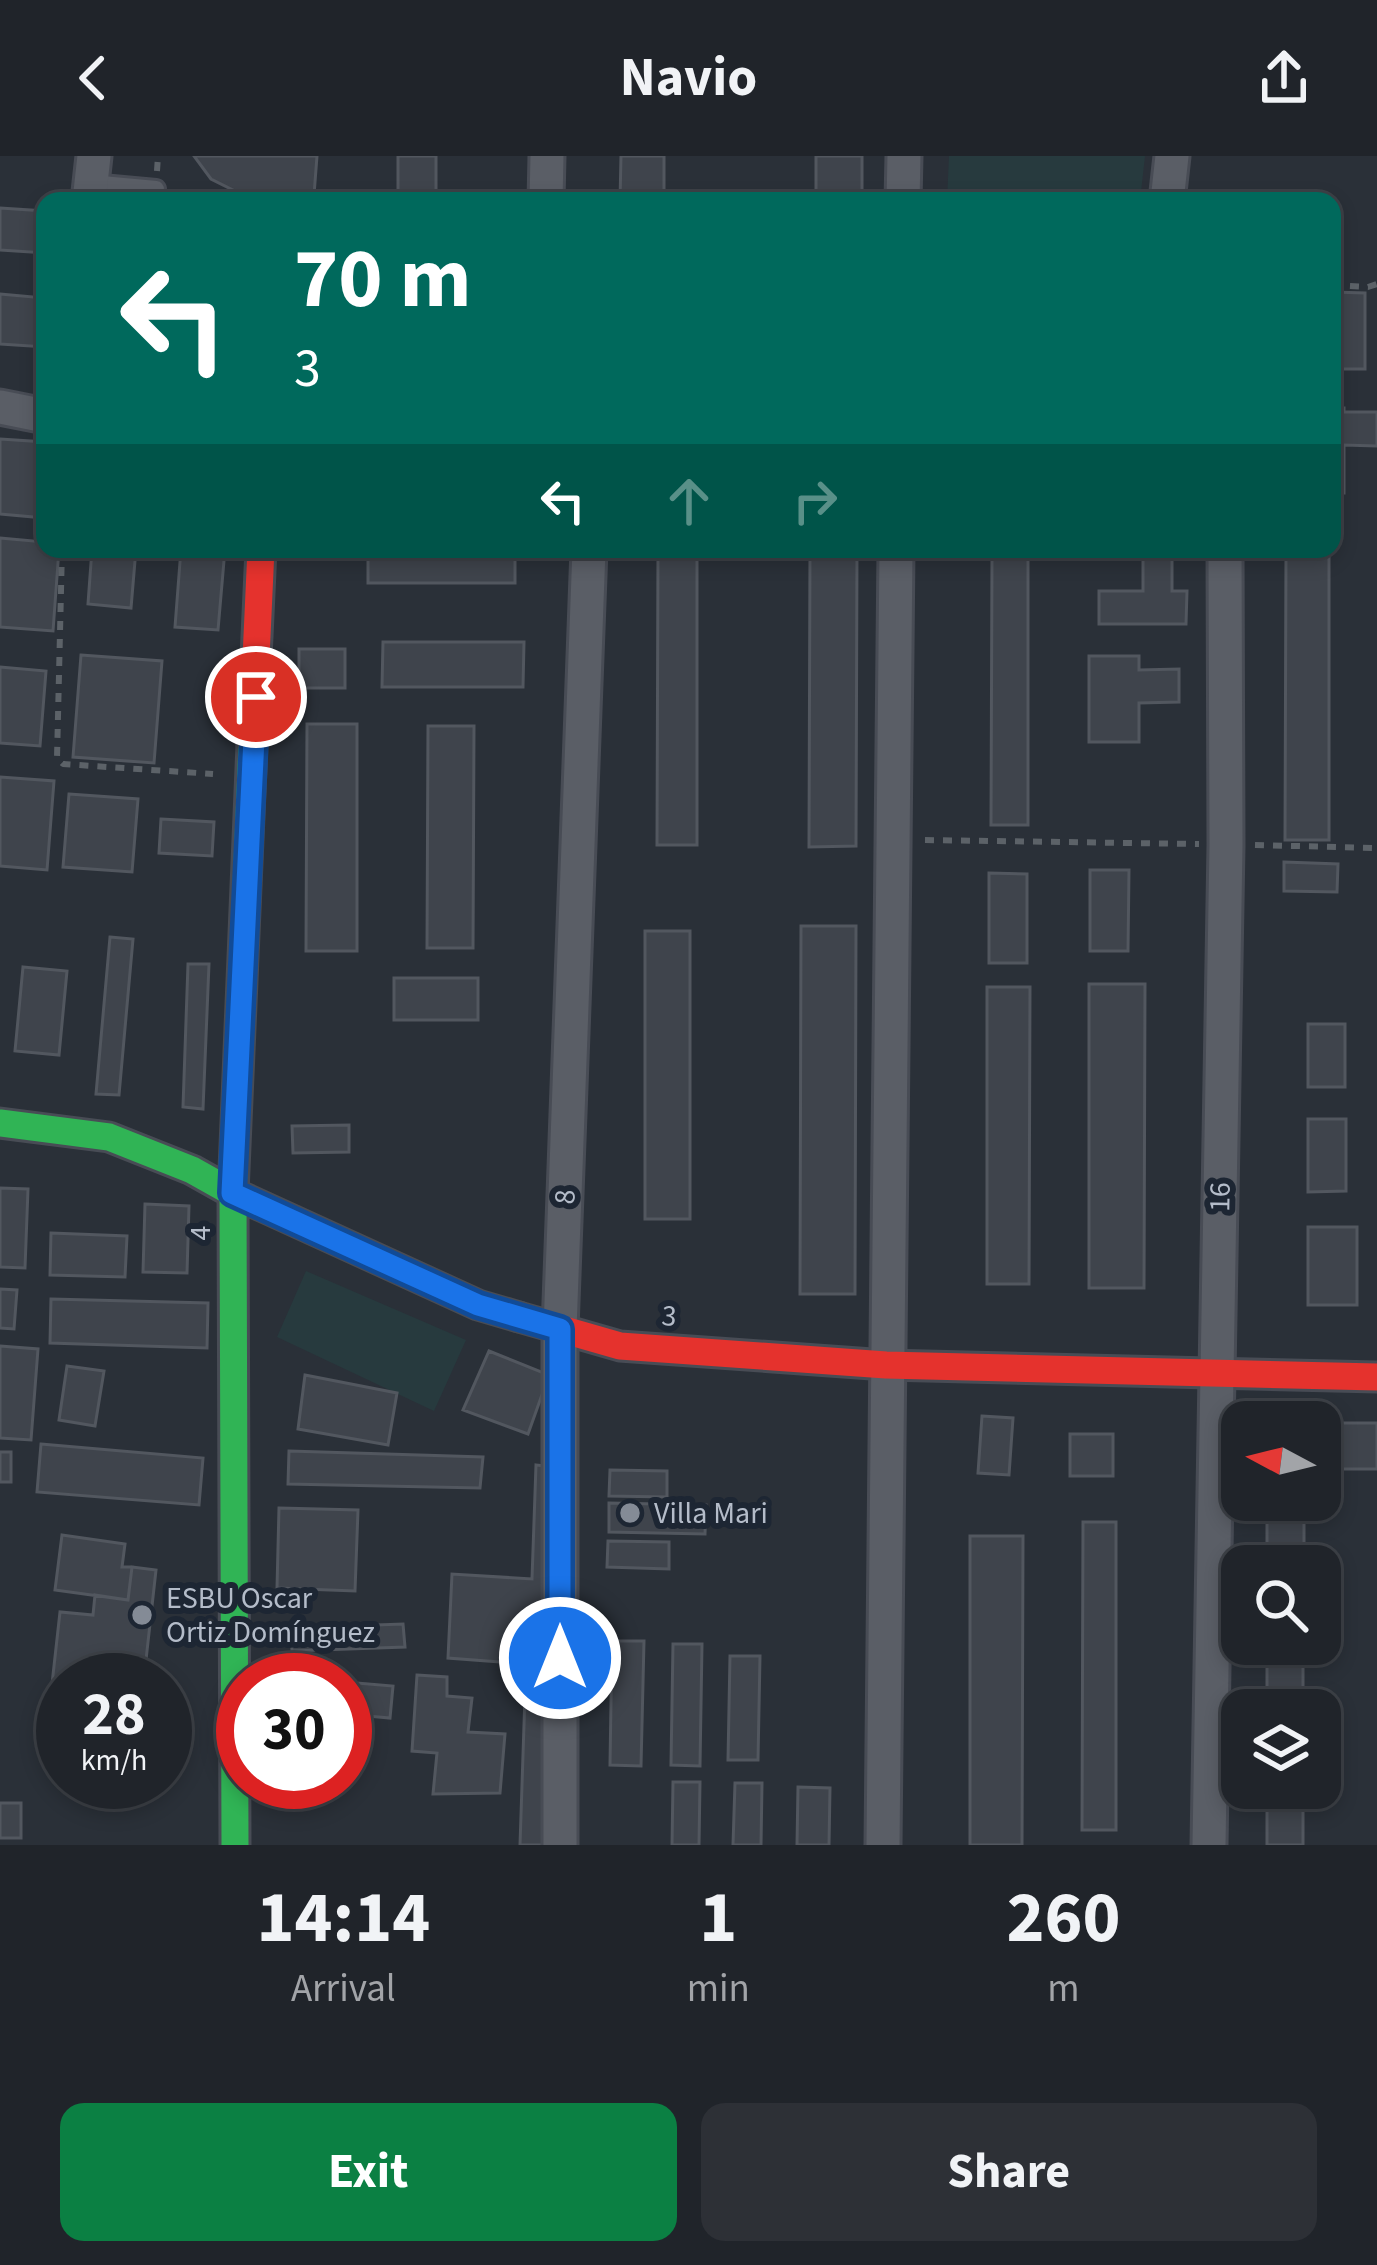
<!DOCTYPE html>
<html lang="en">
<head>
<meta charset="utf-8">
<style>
	:root { --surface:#20242a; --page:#2d3036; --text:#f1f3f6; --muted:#a2a4a8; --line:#3d4147; --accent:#0b8043 }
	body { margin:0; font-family:"Source Sans 3",sans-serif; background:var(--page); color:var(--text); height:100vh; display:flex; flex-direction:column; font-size:45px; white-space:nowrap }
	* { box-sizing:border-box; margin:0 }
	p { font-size:39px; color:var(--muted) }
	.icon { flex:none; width:66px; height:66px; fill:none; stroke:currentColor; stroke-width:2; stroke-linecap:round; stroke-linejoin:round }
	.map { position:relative; height:1689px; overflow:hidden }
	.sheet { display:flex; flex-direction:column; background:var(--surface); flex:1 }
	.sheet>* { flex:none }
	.hud { position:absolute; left:36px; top:36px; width:1305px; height:366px; border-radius:24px; box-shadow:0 6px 18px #0003,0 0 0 3px var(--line); background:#00695c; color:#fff; overflow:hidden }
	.needle { width:78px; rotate:277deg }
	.tools { position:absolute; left:1221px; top:1245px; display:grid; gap:24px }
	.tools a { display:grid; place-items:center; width:120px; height:120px; border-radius:24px; background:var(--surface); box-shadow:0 6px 18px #0003,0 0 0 3px var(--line); font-size:60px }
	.speed { position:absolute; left:36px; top:1497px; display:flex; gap:24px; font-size:60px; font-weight:700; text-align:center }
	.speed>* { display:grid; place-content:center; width:156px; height:156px; border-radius:50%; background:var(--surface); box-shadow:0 6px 18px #0003,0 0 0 3px var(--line); line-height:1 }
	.speed small { font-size:30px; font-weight:400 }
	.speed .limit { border:18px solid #d22; background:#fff; color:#111 }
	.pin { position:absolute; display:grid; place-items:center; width:102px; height:102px; color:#fff; margin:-51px; border:6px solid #fff; border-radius:50%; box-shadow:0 3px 12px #0007 }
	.me { position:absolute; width:132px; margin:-66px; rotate:0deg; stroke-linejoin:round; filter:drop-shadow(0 0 9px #0008) }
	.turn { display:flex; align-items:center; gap:42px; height:252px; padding:0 60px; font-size:54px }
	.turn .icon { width:156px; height:156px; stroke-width:2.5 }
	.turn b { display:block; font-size:84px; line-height:102px }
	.lanes { display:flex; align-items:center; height:114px; padding:0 60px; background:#0003; justify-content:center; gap:60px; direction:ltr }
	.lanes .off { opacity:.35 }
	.eta { display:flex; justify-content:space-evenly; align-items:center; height:204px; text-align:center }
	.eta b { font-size:72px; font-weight:700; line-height:84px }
	.primary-button { display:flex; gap:24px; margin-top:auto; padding:24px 60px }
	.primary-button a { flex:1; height:138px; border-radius:24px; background:var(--accent); color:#fff; font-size:48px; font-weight:700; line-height:138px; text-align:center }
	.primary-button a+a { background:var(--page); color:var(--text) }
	header { display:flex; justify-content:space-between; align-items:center; height:156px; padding:0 60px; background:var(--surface); font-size:54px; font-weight:700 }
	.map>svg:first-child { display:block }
	.green { fill:#273a3e }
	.building { fill:#3f444c; stroke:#52575f; stroke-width:3 }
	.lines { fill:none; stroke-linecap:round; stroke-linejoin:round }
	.lane-casing { stroke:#484c55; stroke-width:22 }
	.street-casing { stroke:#484c55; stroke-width:39 }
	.fast-casing { stroke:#484c55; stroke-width:33 }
	.jam-casing { stroke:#484c55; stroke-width:33 }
	.path { stroke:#5c6268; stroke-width:6; stroke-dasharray:9 9; stroke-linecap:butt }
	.lane { stroke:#5a5e66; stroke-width:16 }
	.street { stroke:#5a5e66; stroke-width:33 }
	.fast { stroke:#30b455; stroke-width:27 }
	.jam { stroke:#e5322d; stroke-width:27 }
	.route-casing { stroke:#114b97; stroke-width:30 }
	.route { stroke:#1a73e8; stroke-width:21 }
	.poi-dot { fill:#848b96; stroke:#1d2633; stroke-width:4.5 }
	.labels { text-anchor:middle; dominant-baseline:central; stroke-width:12; stroke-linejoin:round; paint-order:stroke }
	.street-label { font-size:30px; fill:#b4bcc9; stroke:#1d2633 }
	.poi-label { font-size:30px; fill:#b4bcc9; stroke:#1d2633; text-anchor:start }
</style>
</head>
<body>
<header><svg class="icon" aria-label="back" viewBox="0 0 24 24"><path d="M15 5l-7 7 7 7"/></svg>Navio<svg class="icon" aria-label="share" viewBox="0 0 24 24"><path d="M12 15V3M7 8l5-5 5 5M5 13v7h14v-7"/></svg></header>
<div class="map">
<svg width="1377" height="1689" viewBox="0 0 1377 1689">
	<rect width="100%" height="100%" fill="#2a3038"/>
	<path class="green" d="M949 0H1145L1140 45H947Z
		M306 1115 466 1184 434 1255 277 1181Z"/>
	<path class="building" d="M194 0H317L314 39 239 37 211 23Z
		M398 0H436V45H398Z
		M621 0H664V45H620Z
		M816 0H862V45H816Z
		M0 52 45 55V97L0 94Z
		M1332 136 1365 137V213H1332Z
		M0 138 45 142V191L0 188Z
		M1332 252H1344V256H1377V290L1344 289V337H1332Z
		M0 283 45 286V362L0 358Z
		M0 382 45 386V393H59L53 475 0 471Z
		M92 393H136L131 452 88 448Z
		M181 393H225L218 474 175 471Z
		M368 393H515V427H368Z
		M658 393H697V689H657Z
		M810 393H857L856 690 809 691Z
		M1143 393H1172V435H1187L1186 468H1099V435H1143Z
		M1286 396H1329V684H1285Z
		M992 399H1028V669H991Z
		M383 486H524L523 531H382Z
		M299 493H345V532H299Z
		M81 499 162 505 154 607 73 601Z
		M1089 500H1139V514L1179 513V546L1139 547V586H1089Z
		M0 511 46 515 40 590 0 587Z
		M307 568H357V795H306Z
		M428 570H474L473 792H427Z
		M0 621 54 625 47 714 0 710Z
		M69 638 138 643 132 716 63 711Z
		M161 663 214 666 212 700 159 697Z
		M1284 706 1338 708 1337 736 1284 735Z
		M1090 714H1129L1128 795H1090Z
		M989 717 1027 718V807H989Z
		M801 770H856L855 1138H800Z
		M645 775H690V1063H645Z
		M110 781 133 783 119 939 96 938Z
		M188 808H209L203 953 183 951Z
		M23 811 67 815 59 899 15 895Z
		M394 822H478V864H394Z
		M1089 828H1145L1144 1132H1089Z
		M987 831H1030L1029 1128H987Z
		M1308 868H1345V931H1308Z
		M1308 963H1346V1035L1308 1036Z
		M349 969V996L293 997 292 970Z
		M0 1032 28 1033 25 1112 0 1111Z
		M145 1048 189 1050 187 1117 143 1116Z
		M1308 1071H1357V1149H1308Z
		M51 1077 127 1080 125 1121 50 1119Z
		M0 1133 17 1134 14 1173 0 1172Z
		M51 1143 208 1147 207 1192 50 1187Z
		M0 1190 38 1193 31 1284 0 1282Z
		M489 1195 549 1219 528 1278 463 1254Z
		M67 1210 104 1215 95 1270 59 1264Z
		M305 1219 397 1237 388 1289 298 1273Z
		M982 1260 1013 1262 1009 1319 978 1317Z
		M1320 1267H1377V1313H1320Z
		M1070 1278H1113V1320H1070Z
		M41 1288 203 1302 199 1349 37 1336Z
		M289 1295 483 1301 480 1332 288 1328Z
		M0 1296H11V1326H0Z
		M536 1309 556 1311 555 1510 448 1502 452 1418 532 1423Z
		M610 1314 667 1315V1341L609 1340Z
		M609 1347 706 1349 705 1378 609 1376Z
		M279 1352 358 1354 355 1435 277 1432Z
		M1267 1364H1304V1410H1267Z
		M1083 1366H1116V1674H1082Z
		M62 1379 125 1388 122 1411H132L128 1444 55 1434Z
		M970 1380H1023L1022 1689H970Z
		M608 1385 669 1386V1413L607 1411Z
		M132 1411 156 1414 145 1513 121 1511 119 1524H63V1565L48 1564 60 1456 93 1459 95 1439 128 1444Z
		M403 1468 405 1491 292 1495 291 1472Z
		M612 1485H644L641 1610 610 1609Z
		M673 1488H702L700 1610 671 1609Z
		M1267 1488H1303V1554H1267Z
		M730 1500H760L758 1604H728Z
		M417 1519 447 1521V1540L472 1542 468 1576 505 1578 500 1637 433 1638 437 1597 412 1595Z
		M345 1526 393 1530 390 1562 345 1558Z
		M525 1539 544 1541 554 1689H520Z
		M673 1626H700L699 1689H672Z
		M735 1627H762L761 1689H733Z
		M798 1631 830 1632 829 1689H797Z
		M1267 1632H1303V1689H1267Z
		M0 1647H21V1682H0Z"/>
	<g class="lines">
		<defs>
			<path id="lane" d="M91 27 156 33"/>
			<path id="street" d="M89 45 94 0
				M546 45 547 0
				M903 45 904 0
				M1167 45 1172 0
				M0 251 45 260
				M560 1689V1173L589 393
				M883 1689 896 393
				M1209 1689 1226 689 1225 393"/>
			<path id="fast" d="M0 967 109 981 192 1014 233 1037 478 1149 519 1161
				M235 1689 233 1037 252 589"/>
			<path id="jam" d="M252 589 261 393
				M519 1161 620 1190 886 1209 1377 1221"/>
		</defs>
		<use href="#lane" class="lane-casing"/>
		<use href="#street" class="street-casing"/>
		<use href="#fast" class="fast-casing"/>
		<use href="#jam" class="jam-casing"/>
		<path class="path" d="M157 15 158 0
			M1332 129 1368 131 1377 128
			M62 393 57 602 63 608 213 618
			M925 684 1199 688
			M1255 689 1377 692"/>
		<use href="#lane" class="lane"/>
		<use href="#street" class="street"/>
		<use href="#fast" class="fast"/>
		<use href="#jam" class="jam"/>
	</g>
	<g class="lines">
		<defs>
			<path id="route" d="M256 541 232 1037 478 1149 560 1173V1502"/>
		</defs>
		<use href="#route" class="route-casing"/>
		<use href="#route" class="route"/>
	</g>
	<g class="poi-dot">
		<circle cx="630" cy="1357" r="12"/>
		<circle cx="142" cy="1459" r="12"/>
	</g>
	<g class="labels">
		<g class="street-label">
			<text transform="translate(565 1041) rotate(-88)">8</text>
			<text transform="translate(1220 1041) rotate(-89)">16</text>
			<text transform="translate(200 1077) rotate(-90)">4</text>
			<text transform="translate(669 1160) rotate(4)">3</text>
		</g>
		<g class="poi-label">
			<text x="654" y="1357">Villa Mari</text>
			<text x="166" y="1442">ESBU Oscar<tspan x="166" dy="34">Ortiz Domínguez</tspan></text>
		</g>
	</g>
</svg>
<div class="tools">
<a><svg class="needle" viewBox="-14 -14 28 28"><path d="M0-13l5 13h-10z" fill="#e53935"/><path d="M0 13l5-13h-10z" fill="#a2a4a8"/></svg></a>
<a><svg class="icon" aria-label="search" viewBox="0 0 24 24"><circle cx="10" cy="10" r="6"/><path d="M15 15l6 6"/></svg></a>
<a><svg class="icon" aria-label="layers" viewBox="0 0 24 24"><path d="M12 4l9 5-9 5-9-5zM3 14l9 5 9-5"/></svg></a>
</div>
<div class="speed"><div>28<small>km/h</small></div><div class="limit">30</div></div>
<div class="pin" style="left:256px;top:541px;background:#d93025"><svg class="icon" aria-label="arrive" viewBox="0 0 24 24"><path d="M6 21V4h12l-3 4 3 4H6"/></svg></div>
<svg class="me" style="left:560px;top:1502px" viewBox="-20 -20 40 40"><circle r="17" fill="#1a73e8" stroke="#fff" stroke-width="3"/><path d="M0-11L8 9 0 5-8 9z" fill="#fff"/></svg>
<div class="hud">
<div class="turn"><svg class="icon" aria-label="left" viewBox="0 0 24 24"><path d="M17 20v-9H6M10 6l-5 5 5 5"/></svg><div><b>70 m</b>3</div></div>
<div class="lanes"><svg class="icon" aria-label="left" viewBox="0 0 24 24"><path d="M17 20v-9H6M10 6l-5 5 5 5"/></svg><svg class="icon off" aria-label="ahead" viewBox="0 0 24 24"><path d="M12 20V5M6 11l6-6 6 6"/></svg><svg class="icon off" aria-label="right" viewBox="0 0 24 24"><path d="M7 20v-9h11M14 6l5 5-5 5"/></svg></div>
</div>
</div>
<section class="sheet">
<div class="eta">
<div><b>14:14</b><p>Arrival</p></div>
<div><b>1</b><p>min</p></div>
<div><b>260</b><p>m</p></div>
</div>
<div class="primary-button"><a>Exit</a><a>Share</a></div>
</section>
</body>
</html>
